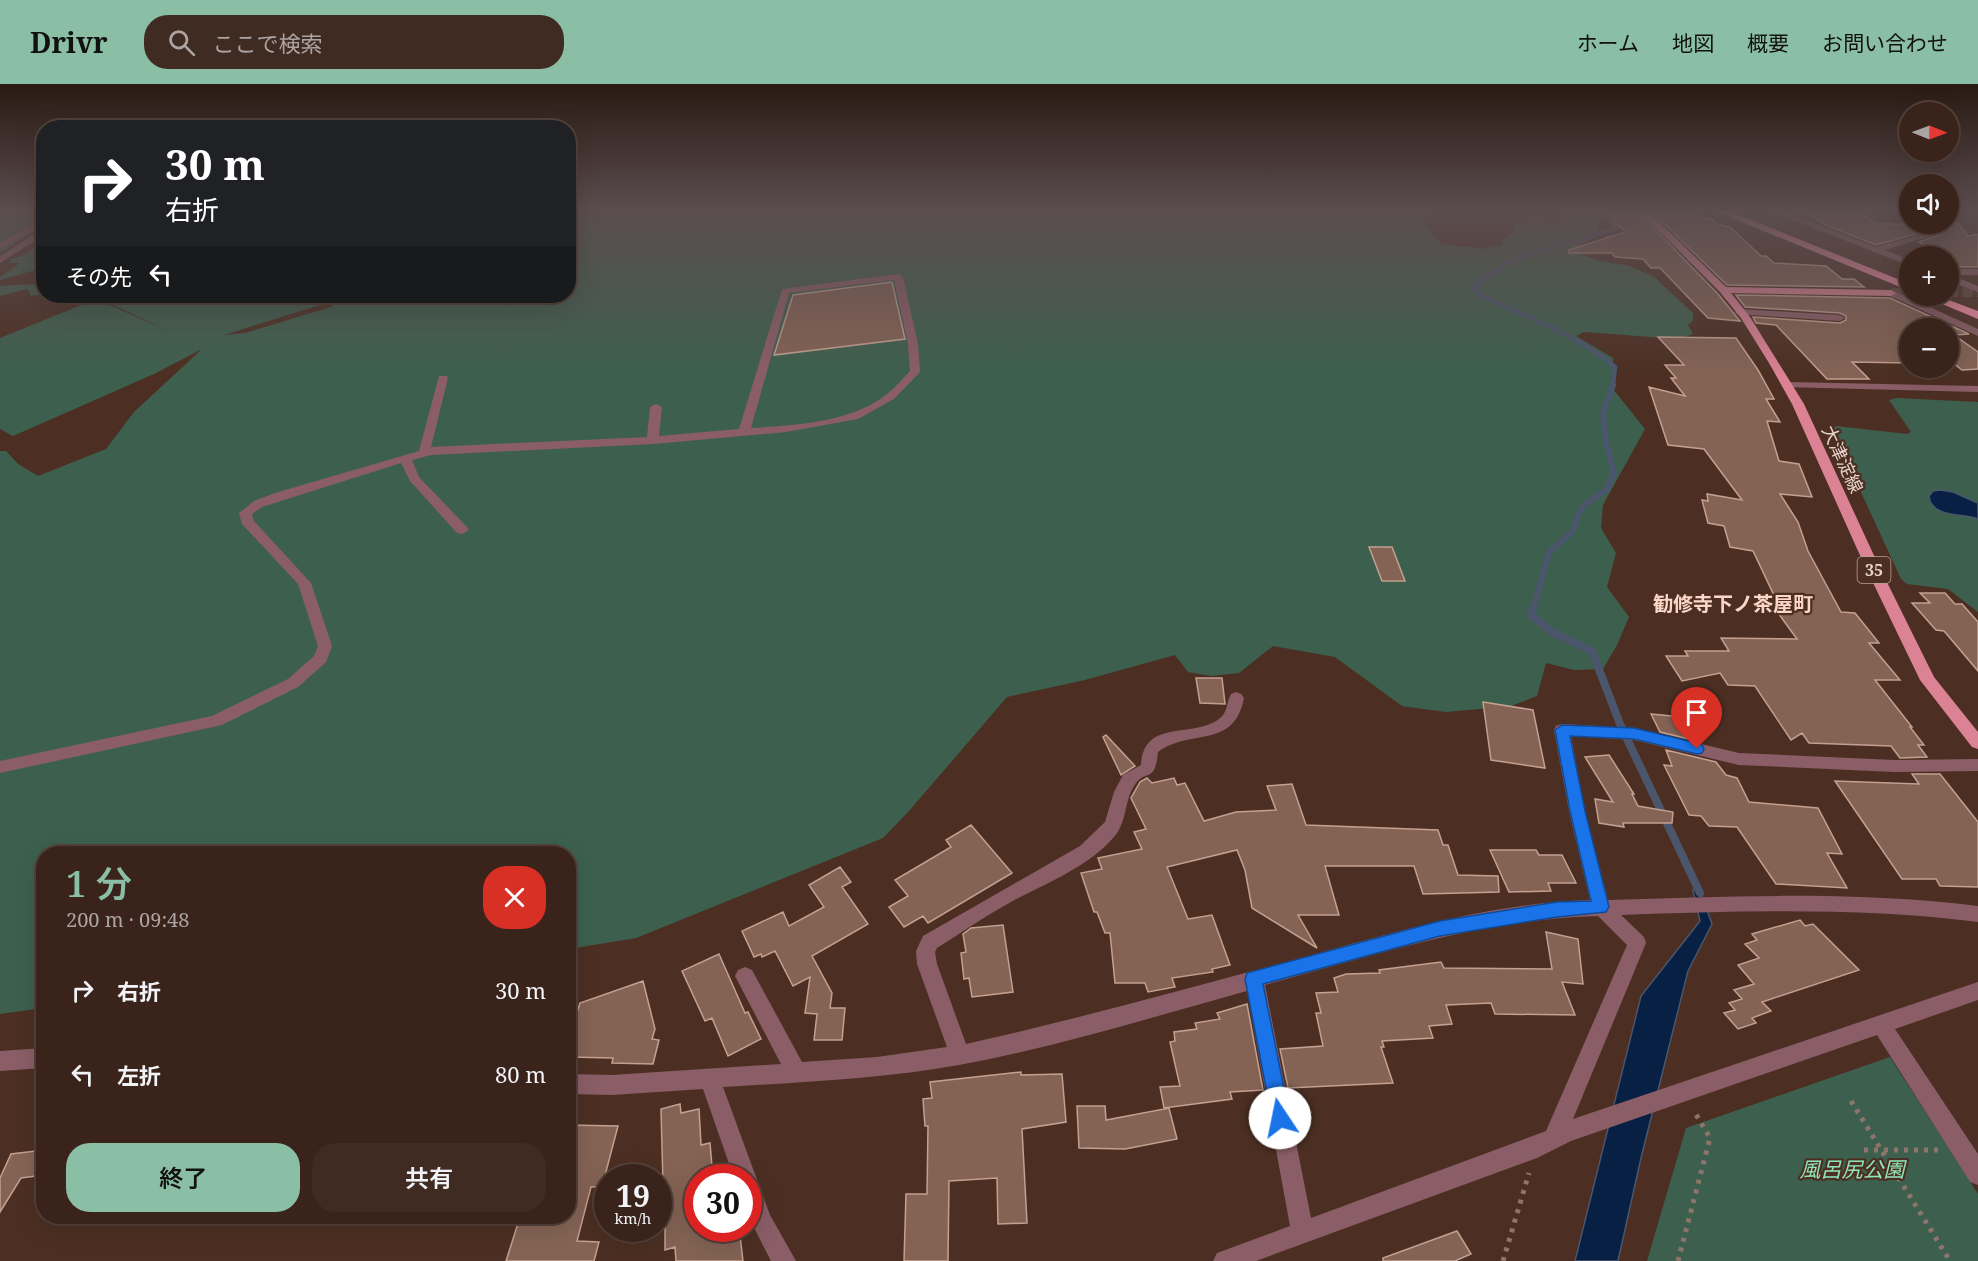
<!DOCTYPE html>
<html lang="ja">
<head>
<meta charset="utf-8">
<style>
	:root { --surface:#39231a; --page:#402b23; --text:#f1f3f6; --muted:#aba4a2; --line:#534039; --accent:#8abfa5 }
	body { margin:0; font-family:"Noto Serif","Noto Sans JP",serif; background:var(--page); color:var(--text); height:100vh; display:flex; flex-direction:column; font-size:22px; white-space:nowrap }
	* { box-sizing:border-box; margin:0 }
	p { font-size:20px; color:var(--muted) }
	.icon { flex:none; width:33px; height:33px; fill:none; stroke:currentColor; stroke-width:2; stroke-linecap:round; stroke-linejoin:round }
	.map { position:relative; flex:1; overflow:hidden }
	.details { position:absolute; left:36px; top:762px; width:540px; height:378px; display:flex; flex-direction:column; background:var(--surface); border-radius:24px; box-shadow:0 6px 24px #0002,0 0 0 2px var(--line) }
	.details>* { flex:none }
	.hud { position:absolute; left:36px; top:36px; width:540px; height:183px; border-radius:24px; box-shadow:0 6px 24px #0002,0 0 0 2px var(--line); background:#202124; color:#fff; overflow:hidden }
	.needle { width:39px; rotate:91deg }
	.buttons { position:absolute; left:1899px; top:18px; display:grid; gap:12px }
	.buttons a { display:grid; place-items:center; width:60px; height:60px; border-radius:50%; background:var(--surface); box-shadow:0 6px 24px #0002,0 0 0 2px var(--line); font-size:30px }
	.speed { position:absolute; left:594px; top:1080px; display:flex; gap:12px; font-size:30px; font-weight:700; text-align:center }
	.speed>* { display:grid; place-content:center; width:78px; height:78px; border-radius:50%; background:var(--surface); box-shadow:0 6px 24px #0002,0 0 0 2px var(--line); line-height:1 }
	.speed small { font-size:15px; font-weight:400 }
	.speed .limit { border:9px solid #d22; background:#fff; color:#111 }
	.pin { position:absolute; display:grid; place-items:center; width:51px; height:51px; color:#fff; margin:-62px -26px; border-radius:50% 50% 50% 0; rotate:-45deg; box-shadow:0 0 6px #0007 }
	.pin .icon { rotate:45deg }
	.me { position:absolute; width:66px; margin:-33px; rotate:349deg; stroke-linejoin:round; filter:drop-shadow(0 0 4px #0008) }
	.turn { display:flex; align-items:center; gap:21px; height:126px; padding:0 30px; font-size:27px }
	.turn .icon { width:78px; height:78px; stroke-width:2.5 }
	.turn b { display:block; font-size:42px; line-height:51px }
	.then { display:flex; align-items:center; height:57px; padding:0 30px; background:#0003; gap:12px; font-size:22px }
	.round { display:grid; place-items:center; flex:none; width:63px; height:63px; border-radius:24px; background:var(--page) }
	.head { display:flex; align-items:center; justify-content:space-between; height:102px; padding:0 30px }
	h1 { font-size:36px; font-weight:600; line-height:45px; color:var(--accent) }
	.primary-button { display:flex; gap:12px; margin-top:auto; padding:12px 30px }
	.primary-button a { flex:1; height:69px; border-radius:24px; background:var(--accent); color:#111; font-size:24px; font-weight:600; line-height:69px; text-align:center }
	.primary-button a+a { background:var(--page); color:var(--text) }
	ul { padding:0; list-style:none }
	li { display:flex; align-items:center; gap:18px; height:84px; padding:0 30px }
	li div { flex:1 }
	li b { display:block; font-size:22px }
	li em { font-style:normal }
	header { display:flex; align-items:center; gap:36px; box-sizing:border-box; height:84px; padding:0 30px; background:var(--accent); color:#111 }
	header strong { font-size:28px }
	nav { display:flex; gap:33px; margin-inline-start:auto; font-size:21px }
	.search { width:420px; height:54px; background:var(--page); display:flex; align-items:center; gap:15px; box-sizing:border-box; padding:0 21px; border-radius:24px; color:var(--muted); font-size:22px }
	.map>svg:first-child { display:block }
	.green { fill:#3d604e }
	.water { fill:#082043; stroke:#4b566c; stroke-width:1.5 }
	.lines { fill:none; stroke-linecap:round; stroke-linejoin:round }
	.stream-far2 { stroke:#4b566c; stroke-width:4.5 }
	.stream-far1 { stroke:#4b566c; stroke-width:6 }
	.stream { stroke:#4b566c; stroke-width:8 }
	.building { fill:#846354; stroke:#c4a090; stroke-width:1.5 }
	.major-tunnel { stroke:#63483b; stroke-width:10; stroke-dasharray:10 4.5; stroke-linecap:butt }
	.path { stroke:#8e756a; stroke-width:5; stroke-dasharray:4 6; stroke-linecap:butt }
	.minor { fill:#8b5e67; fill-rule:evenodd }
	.major { fill:#dc8295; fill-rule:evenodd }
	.highway { fill:#fc8fa7; fill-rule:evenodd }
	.route { fill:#1a73e8; stroke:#114b97; stroke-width:1.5 }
	.labels { text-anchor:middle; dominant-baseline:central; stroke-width:4.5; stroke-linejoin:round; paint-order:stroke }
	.shield { fill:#4c2f22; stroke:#b8a298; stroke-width:1.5 }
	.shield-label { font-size:16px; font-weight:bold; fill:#e6d3cb }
	.street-label { font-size:18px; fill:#e6d3cb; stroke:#4c2f22 }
	.neighbourhood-label { font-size:20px; font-weight:bold; fill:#fcd6c6; stroke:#4c2f22 }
	.near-park-label { font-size:21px; font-style:italic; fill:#8fe4b9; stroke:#4c2f22 }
</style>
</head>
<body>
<header>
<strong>Drivr</strong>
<div class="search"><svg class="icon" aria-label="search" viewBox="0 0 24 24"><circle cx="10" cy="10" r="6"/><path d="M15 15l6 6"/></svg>ここで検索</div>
<nav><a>ホーム</a><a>地図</a><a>概要</a><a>お問い合わせ</a></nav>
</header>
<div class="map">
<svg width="1978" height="1177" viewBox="0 0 1978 1177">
	<rect width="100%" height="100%" fill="#4c2f22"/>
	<path class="green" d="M0 127H43V140L0 170Z
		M569 127H1428L1423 138 1442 160 1483 165 1502 161V156L1512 148 1516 138 1532 136 1564 138 1565 133 1558 127H1586L1600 134 1598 151 1571 167 1601 177 1630 182 1654 193 1693 229V236L1688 241 1693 250 1679 255 1584 248 1576 252 1613 274V305L1645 345 1603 421 1601 444 1616 469 1607 503 1629 533 1617 561 1603 585 1574 586 1546 579 1537 612 1511 622 1446 628 1402 622 1335 573 1273 562 1239 589 1211 592 1188 588 1175 571 1085 596 1007 613 909 727 883 754 636 854 569 865 568 770H44L43 924 0 930V367H6L18 380 38 392 106 365 134 328 202 265 154 290 13 352 0 345V254L96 215 173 249 94 212H332L323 220 224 251 245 249 331 223 344 212H568Z
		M43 158V188L39 185 0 196V193L20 179H9L10 176 26 170Z
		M33 200 43 202V210L31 212 27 205 0 212V202Z
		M1897 314 1978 318V528L1948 505 1907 500 1901 495 1832 345 1836 342 1907 350 1911 348 1889 316Z
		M1890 973 1978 1110V1177H1647L1686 1044Z"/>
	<path class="water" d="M1941 406 1953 408 1978 419V435C1963 429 1931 434 1929 412L1933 407Z
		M1698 801 1712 840 1688 887 1641 1074 1618 1177H1575L1641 912 1700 837 1693 806Z"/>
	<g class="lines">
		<path class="stream-far2" d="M1598 127 1618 144C1571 161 1509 166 1474 204L1479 210C1526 233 1575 249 1615 283L1613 302"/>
		<path class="stream-far1" d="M1533 526 1549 468 1573 447 1578 430 1584 421 1606 406 1614 389 1606 358 1603 329 1613 301"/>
		<path class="stream" d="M1533 524 1531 531 1552 548 1592 567 1620 640 1700 809"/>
	</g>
	<path class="building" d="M1605 127H1637L1718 210 1740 237 1708 234 1660 184H1651L1643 175 1615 173 1612 169H1569V166L1625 148Z
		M1651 127H1691L1699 134 1712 135 1717 140 1730 143 1761 172H1766L1774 179 1826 182 1842 195H1854L1864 203 1727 201Z
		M1803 127H1856L1877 140H1959L1968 152 1978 150V183H1958L1948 176V172H1943L1919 158 1939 151 1934 145 1876 161 1828 142Z
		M892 198 905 255 774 271 793 211Z
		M1736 211 1890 214 1969 250 1954 251 1978 268V285L1962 286 1948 275V244H1910V279L1852 278 1869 295H1827L1776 241 1756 239 1753 233 1840 239 1846 236V232L1840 229 1745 223Z
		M1658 253 1736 254 1758 286 1774 315H1766L1780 338 1767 337 1779 377 1799 380 1812 413 1780 410 1798 438 1808 467 1841 528 1855 529 1879 559H1869L1900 596H1875L1912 643H1910L1924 661H1918L1927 673 1900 674 1891 662 1809 659 1802 649 1791 656 1755 602 1728 601 1720 589 1682 597 1666 572H1688L1685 567H1729L1721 554 1797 555 1773 522H1779L1753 467 1730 463 1724 442 1708 439 1702 416 1708 417 1707 410 1742 416 1704 365 1668 361 1649 303 1685 312 1671 294H1676L1665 281H1684Z
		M1369 463H1392L1405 497H1382Z
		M1920 509H1945L1955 520H1962L1978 538V587L1944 547 1936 546 1912 519H1930Z
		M1196 594H1222L1225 620 1200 619Z
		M1483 618 1533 626 1545 684 1491 676Z
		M1651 630 1682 633 1701 658 1660 648Z
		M1106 651 1135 682 1121 691 1103 653Z
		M1666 666 1716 678 1726 691 1737 694 1749 718 1818 724 1842 770 1827 769 1847 804 1776 800 1737 743 1709 742 1701 732 1689 731 1664 681 1672 682Z
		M1609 671 1634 710H1632L1638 722 1673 728 1672 739H1623L1624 743 1599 739 1595 715 1613 718 1585 673Z
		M1912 690H1940L1978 738V803L1940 802 1936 795H1902L1835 697 1919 700Z
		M1147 694 1152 699 1174 694 1177 701 1185 699 1204 737 1236 728 1276 726 1267 702 1292 700 1306 741 1438 746 1443 761H1448L1458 791 1498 792 1499 808 1423 810 1414 782H1325L1339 831H1298L1317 864 1252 824 1245 786 1237 766 1167 783 1188 835 1212 831 1230 881 1212 885 1213 888 1172 894 1175 903 1148 908 1145 899H1115L1110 849H1105L1097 828H1094L1081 789 1102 785 1098 774 1142 765 1134 748 1146 745 1131 714 1140 698Z
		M971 741 1012 789 928 839 923 832 904 843 889 823 908 812 895 796 951 763 946 756Z
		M1490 766H1536L1539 771H1562L1576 799H1548L1551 807 1509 808Z
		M840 783 851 798 842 803 868 840 812 872 832 909 830 924H845L842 956H814L817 930 805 929 810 893 793 902 775 867 762 873 761 870 754 873 742 847 783 828 789 842 824 823 809 801Z
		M1800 836 1805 842 1813 840 1859 886 1762 918 1771 927 1752 934 1756 939 1738 945 1724 929 1735 926 1729 919 1742 915 1734 906 1754 900 1738 881 1759 874 1745 860 1757 856 1752 850Z
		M1003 841 1013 908 972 913 969 894 964 895 961 869 966 868 963 850 971 844Z
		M1546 848 1578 855 1583 900 1562 898 1575 931 1495 930 1491 919 1446 921 1452 940 1429 942 1433 954 1382 957 1384 963H1381L1393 999 1288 1004 1280 965 1323 962 1316 929H1321L1316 909 1338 908 1334 894 1346 890 1380 889 1379 886 1441 878 1444 884 1552 885Z
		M719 870 745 929 748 928 761 955 728 972 712 934 705 937 682 887Z
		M643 897 655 945 652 955 659 956 653 980 612 979 613 974 568 973V956L580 919Z
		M1247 920 1263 1006 1230 1008 1232 1015 1164 1024 1160 1003 1180 1002 1170 958 1175 957 1174 948 1197 945 1195 939 1220 935 1217 929Z
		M1021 988V991L1062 990 1066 1038 1022 1045 1027 1139 998 1140 997 1094 949 1097 948 1177H904L906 1110H927L928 1042H925L923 1015 932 1014 930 998Z
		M680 1020 681 1029 699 1025 701 1061 710 1059 713 1094H698V1144H721V1155L740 1151 743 1177H676L675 1163 665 1166V1099L663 1100 661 1025Z
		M1077 1022H1105L1106 1036 1169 1024 1177 1055 1125 1065 1079 1064Z
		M568 1041 618 1042 602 1103H591L577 1157 599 1158 594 1177H506L520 1133 568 1134Z
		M44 1066V1091L21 1094 0 1128V1094L11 1070Z
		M1457 1147 1471 1170 1455 1177H1383V1174Z"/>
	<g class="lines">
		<path class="major-tunnel" d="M1948 208H1978
			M1891 209H1910"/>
		<path class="path" d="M1851 1017 1950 1177
			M1864 1066H1938
			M1503 1177 1529 1089
			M1678 1177 1710 1054 1694 1027"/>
		<path class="minor" d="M1770 127H1782L1876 163 1933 147 1937 150 1885 166 1910 176V182Z
			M44 133V139L0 166V159Z
			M44 144V151L0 179V172Z
			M1948 185H1978V191H1951L1978 202V208L1948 197Z
			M898 190 903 193 918 260 920 288 894 315 858 335 786 348 653 360 431 371 412 376 419 393 467 443 469 446 462 450 457 449 410 397 401 379 262 423 252 430 253 436 311 499 332 562 326 578 298 603 222 641 0 689V677L212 632 288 595 314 572 318 562 298 500 242 440 239 429 254 417 275 409 419 367 439 292H447L448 294 431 363 647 353 650 323 656 320 662 323 659 352 739 345 782 205ZM894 196 908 260 910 287C902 295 895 304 886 311 849 339 796 341 751 344L789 209Z
			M1888 207H1894L1978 245V252L1888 211Z
			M1740 225 1840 231 1845 234 1840 237 1736 230 1735 228Z
			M1788 298 1978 302V308L1784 303V299Z
			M1236 608 1241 610 1244 614C1234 666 1190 644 1158 668 1155 701 1145 684 1134 702 1124 718 1127 738 1114 753 1087 784 1046 799 1011 818 985 832 961 849 937 864L935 868 937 880 966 960C1077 935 1187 905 1297 875 1393 849 1490 819 1590 816L1569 727 1554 646 1556 642 1562 640 1634 644 1739 669 1894 676 1978 675V687L1894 688 1739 681 1634 656 1571 652 1585 727 1608 816C1731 812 1856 807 1978 822V838C1861 823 1739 827 1621 831L1644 853 1646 859 1573 1035 1978 898V916L1895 945 1978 1070V1101L1970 1098 1877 951 1571 1057 1537 1074 1256 1177H1213L1217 1169 1290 1142 1247 907C1152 933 1057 963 959 981 881 995 802 998 723 1003L770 1131 796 1177H771L748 1132V1094H734L703 1005 612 1011 568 1010V990L612 991 781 980 735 892 738 886 745 883 752 886 802 978 877 973 947 963 917 880 916 867 923 852 1080 762 1105 738 1114 708 1123 691 1141 681C1144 634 1192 655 1219 635 1228 629 1226 619 1231 610ZM1598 832 1627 861 1546 1047 1311 1134 1265 901C1374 871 1483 835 1598 832Z
			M44 964V984L0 987V967Z"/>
		<path class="major" d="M1639 127H1648L1726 203 1891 206 1896 209 1891 212 1731 209 1750 233 1804 320 1877 478 1934 593 1978 648V665L1972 663 1920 596 1863 478 1792 320 1769 279 1741 234 1720 208Z"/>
		<path class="highway" d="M1715 127H1729L1910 200V207Z
			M1923 212H1938L1978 227V235Z"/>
	</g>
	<linearGradient id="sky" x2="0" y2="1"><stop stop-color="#2a1a13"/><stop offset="0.43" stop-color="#5b4d4f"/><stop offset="1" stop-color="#5b4d4f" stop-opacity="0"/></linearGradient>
	<rect width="1978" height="292" fill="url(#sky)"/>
	<path class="route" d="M1562 641 1634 644 1697 659 1702 661 1704 665 1702 669 1697 670 1634 655 1570 652 1585 727 1609 823 1606 828 1557 833 1440 852 1263 900 1290 1034 1287 1040 1280 1043 1273 1040 1245 895 1247 889 1440 837 1557 818 1591 817 1570 727 1555 646Z"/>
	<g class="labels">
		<rect class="shield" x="1857.5" y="473" width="33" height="26" rx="4.5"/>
		<g class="shield-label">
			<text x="1874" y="486">35</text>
		</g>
		<g class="street-label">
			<text transform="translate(1843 375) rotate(65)">大津淀線</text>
		</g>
		<g class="neighbourhood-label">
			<text x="1733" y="519">勧修寺下ノ茶屋町</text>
		</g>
		<g class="near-park-label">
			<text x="1852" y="1085">風呂尻公園</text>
		</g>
	</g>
</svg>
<div class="buttons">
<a><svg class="needle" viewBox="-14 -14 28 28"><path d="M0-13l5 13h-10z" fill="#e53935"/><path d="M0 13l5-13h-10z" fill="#aba4a2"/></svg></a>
<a><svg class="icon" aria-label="sound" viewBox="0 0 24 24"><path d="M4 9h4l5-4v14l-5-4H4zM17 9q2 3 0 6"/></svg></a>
<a>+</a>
<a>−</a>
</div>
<div class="speed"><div>19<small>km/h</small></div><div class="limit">30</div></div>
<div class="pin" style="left:1697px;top:665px;background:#d93025"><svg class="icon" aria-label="arrive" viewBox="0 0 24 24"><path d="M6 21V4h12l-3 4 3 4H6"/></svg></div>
<svg class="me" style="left:1280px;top:1034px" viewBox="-20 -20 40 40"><circle r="19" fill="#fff"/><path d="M0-13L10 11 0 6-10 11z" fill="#1a73e8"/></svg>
<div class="hud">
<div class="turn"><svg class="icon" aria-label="right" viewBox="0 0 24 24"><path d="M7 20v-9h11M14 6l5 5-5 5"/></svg><div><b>30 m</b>右折</div></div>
<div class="then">その先<svg class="icon" aria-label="left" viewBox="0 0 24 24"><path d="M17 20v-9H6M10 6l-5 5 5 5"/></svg></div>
</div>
<section class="details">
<div class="head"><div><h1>1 分</h1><p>200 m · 09:48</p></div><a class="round" style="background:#d93025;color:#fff"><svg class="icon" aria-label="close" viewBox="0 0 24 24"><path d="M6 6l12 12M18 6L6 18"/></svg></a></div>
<ul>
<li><svg class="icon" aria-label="right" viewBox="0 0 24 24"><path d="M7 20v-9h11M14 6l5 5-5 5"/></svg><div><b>右折</b></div><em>30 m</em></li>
<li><svg class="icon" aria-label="left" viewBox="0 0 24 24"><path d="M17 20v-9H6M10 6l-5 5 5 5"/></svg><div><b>左折</b></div><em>80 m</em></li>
</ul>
<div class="primary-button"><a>終了</a><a>共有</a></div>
</section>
</div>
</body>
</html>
